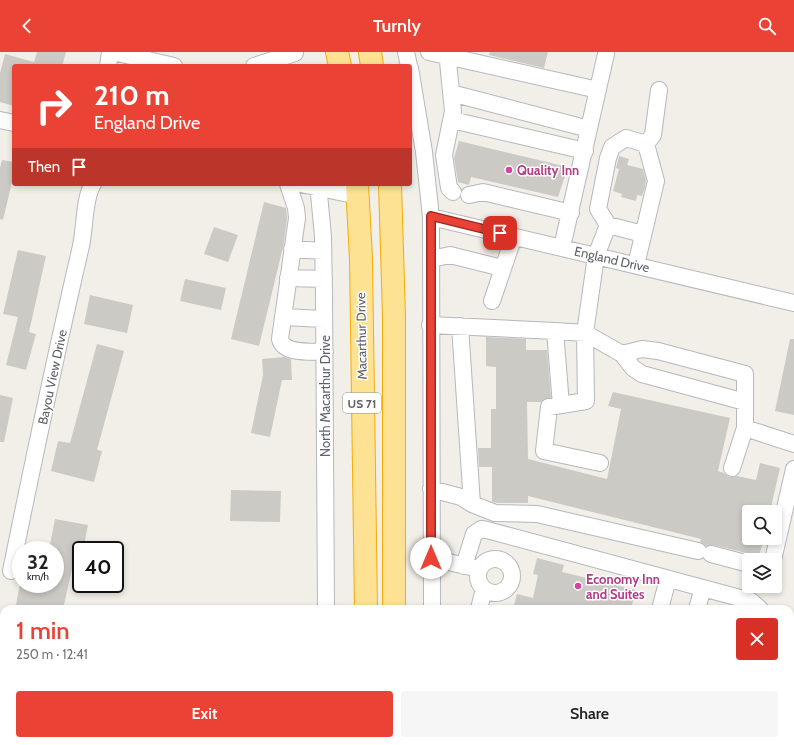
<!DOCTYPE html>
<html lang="en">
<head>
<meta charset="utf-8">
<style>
	:root { --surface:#fff; --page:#f6f6f6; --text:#202124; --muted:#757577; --accent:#ea4335 }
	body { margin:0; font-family:Cabin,sans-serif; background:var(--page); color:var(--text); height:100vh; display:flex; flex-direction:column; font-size:15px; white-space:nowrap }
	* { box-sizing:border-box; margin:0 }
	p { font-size:13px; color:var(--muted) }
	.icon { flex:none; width:22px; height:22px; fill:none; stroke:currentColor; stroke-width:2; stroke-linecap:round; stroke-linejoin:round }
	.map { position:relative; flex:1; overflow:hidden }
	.panel { position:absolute; left:0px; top:553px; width:794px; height:140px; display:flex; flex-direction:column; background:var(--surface); border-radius:12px 12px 0 0; box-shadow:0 2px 6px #0003 }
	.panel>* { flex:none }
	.guide { position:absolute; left:12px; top:12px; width:400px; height:122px; border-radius:4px; box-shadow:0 2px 6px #0003; background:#ea4335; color:#fff; overflow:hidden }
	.controls { position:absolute; left:742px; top:453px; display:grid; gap:8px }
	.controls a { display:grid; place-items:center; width:40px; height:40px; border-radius:4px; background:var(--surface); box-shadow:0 2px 6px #0003; font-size:20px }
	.speed { position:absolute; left:12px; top:489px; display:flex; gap:8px; font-size:20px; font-weight:700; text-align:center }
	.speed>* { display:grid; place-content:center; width:52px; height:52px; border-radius:50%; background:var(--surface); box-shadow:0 2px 6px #0003; line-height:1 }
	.speed small { font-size:10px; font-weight:400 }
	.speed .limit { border:2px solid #111; border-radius:6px; background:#fff; color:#111 }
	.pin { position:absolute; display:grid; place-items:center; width:34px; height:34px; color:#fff; margin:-17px; border-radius:8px; box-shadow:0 2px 6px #0006 }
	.me { position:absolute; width:44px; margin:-22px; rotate:0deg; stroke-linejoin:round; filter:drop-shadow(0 0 3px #0008) }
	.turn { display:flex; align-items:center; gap:14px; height:84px; padding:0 16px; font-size:18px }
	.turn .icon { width:52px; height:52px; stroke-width:2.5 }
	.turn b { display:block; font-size:28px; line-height:34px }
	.then { display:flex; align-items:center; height:38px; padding:0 16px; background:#0003; gap:8px; font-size:15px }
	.round { display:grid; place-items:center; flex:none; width:42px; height:42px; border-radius:4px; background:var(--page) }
	.head { display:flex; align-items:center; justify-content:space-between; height:68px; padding:0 16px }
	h1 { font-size:24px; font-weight:600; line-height:30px; color:var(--accent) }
	.cta { display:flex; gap:8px; margin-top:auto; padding:8px 16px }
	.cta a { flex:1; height:46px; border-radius:4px; background:var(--accent); color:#fff; font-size:16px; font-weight:600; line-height:46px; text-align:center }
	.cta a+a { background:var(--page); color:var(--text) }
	header { display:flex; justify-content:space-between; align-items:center; height:52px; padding:0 16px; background:var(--accent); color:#fff; font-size:18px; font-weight:600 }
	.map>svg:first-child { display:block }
	.building { fill:#cccac5 }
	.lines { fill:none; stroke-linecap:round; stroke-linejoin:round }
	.minor-casing { stroke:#b5b8bc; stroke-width:18 }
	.highway-casing { stroke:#f9ab00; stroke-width:24 }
	.minor { stroke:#fff; stroke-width:16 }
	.highway { stroke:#fde293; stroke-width:22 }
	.route-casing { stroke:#982c22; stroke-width:10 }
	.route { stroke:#ea4335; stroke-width:7 }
	.hotel-dot { fill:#d1479c; stroke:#fff; stroke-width:1.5 }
	.labels { text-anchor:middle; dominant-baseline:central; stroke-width:3; stroke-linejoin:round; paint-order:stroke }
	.shield { fill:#fff; stroke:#8f9295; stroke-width:1 }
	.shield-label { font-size:12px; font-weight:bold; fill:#5f6368 }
	.hotel-label { font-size:13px; font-weight:bold; fill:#b23c85; stroke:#fff; text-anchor:start }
	.street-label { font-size:13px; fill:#5f6368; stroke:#fff }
</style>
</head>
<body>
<header><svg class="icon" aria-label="back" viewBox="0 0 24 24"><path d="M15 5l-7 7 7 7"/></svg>Turnly<svg class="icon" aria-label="search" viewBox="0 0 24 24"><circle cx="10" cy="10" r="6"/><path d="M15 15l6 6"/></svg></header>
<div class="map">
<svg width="794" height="693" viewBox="0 0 794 693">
	<rect width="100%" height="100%" fill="#f1efe8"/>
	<path class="building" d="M37 0H66L62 14H14V54L0 50V21L5 2 34 10Z
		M490 0H548L544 16 489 3Z
		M459 89 568 115 558 145 471 125 469 133 458 130 454 106Z
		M619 104 629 107 627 113 643 117 646 128 645 135 642 144 637 143 636 149 621 145 622 142 613 139 619 117 616 116Z
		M2 108 14 110V122L3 168 0 167V116Z
		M264 150 286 156 287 166 284 191 259 294 231 287Z
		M214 175 238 183 228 210 204 202Z
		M18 198 46 204 29 280 36 282 26 318 6 313 18 265 3 262Z
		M185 227 226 236 221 258 180 249Z
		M90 243 133 253 127 281 84 272Z
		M486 285 526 287V298H547L551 345 541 350H527L528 407 607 427 621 357 608 354 613 340 730 366 718 419 724 421 729 425 737 424 756 428 760 411 780 416 770 460H749V486H764L759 504 713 493 706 494 700 490 701 487 528 444V451H497L492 450V415H479L478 396H491V357H496V315L486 314Z
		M790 287H794V363L775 359Z
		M97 292 124 299 97 398 102 399 94 430 51 419 58 389 70 391Z
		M285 305 291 307 292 328H282L270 385 251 381 263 323 262 307Z
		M0 343 13 346 4 390H0Z
		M231 438 281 439 280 470 230 469Z
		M55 467 88 473 83 498H81L79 519 72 517 63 557H36L16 553 20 532H55V498H49Z
		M537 506 564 513 562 520 636 538 631 557H565L557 555 556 557H513L517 542 533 546 538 523 533 522Z"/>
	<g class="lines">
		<defs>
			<path id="minor" d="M113 0 174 14
				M406 0 409 14
				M429 0 598 38
				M447 0 453 59 444 103 449 136 453 140
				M108 14 110 0
				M254 14 295 1
				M410 16 424 100 431 165 432 557
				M451 41 589 77
				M0 68 14 71
				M452 68 585 99
				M646 92 653 83 659 38
				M288 132 296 156 297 166 280 287C284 303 312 299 325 300
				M301 132 358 144
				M318 132 323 184 324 241 326 557
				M469 143 483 140 571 161
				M431 165 794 251
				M608 173 598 157 608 106 612 95 626 86 646 92 656 129 636 213
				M562 195 606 2
				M292 197 323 199
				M431 207 450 203 502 216
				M288 226 324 227
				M492 249 514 184
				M283 265 324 267
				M430 273 555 279
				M460 274 472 452 495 461 537 462 698 499
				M622 302 633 316 642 322 745 350
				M561 353 555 279 585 281 622 302 642 297 658 299 745 322V376L794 392
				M600 411 544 399 549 355 586 349 585 281 596 204 608 173 643 182
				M732 416 745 376
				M431 437 461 445 472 452
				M711 502 749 512
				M431 506 475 516
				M478 524a17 17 0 1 1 34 0a17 17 0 1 1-34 0Z
				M773 508 794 417
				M464 514 474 482 481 477 487 478 751 549 760 557
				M11 519C33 410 56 302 81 194 85 176 84 145 93 132
				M479 557 484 537
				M660 557 668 527
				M697 557 703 536
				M328 689V693
				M433 689V693
				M541 693 542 689
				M590 693 591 689
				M624 693 626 689"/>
			<path id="highway" d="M337 0 340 14
				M370 0 372 14
				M357 132 361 207 366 557
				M390 132 394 265V557
				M395 689V693
				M413 689V693
				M365 693 366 689"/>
		</defs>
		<use href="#minor" class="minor-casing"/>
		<use href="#highway" class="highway-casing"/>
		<use href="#minor" class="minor"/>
		<use href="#highway" class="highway"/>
	</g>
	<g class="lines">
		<defs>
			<path id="route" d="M431 506V164L500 181"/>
		</defs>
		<use href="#route" class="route-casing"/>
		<use href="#route" class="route"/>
	</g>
	<g class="hotel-dot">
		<circle cx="509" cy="118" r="4"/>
		<circle cx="578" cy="534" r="4"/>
	</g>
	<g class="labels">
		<rect class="shield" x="343" y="341" width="38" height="20" rx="3"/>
		<g class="shield-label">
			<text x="362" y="351">US 71</text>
		</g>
		<g class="hotel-label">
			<text x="517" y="118">Quality Inn</text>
			<text x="586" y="527">Economy Inn<tspan x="586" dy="15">and Suites</tspan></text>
		</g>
		<g class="street-label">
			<text transform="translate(612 207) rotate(13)">England Drive</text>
			<text transform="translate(361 284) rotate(-91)">Macarthur Drive</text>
			<text transform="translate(52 325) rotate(-78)">Bayou View Drive</text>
			<text transform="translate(325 344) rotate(-90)">North Macarthur Drive</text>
		</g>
	</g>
</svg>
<div class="controls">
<a><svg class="icon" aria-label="search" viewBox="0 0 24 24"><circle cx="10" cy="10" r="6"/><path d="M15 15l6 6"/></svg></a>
<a><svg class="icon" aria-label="layers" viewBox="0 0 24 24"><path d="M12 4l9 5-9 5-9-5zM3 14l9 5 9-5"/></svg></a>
</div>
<div class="speed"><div>32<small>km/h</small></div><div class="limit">40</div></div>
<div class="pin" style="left:500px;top:181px;background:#d93025"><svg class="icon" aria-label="arrive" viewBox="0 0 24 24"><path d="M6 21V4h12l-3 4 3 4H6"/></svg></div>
<svg class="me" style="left:431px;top:506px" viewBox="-20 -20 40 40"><circle r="19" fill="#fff"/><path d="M0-13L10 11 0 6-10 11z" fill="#ea4335"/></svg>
<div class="guide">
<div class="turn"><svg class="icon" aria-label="right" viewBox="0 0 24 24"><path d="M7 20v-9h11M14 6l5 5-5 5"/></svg><div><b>210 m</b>England Drive</div></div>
<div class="then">Then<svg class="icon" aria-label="arrive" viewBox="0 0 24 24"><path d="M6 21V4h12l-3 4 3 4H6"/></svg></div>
</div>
<section class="panel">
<div class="head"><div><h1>1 min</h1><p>250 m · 12:41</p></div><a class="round" style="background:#d93025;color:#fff"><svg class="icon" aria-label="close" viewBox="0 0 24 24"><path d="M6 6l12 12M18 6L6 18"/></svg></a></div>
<div class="cta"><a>Exit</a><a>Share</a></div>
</section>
</div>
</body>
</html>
